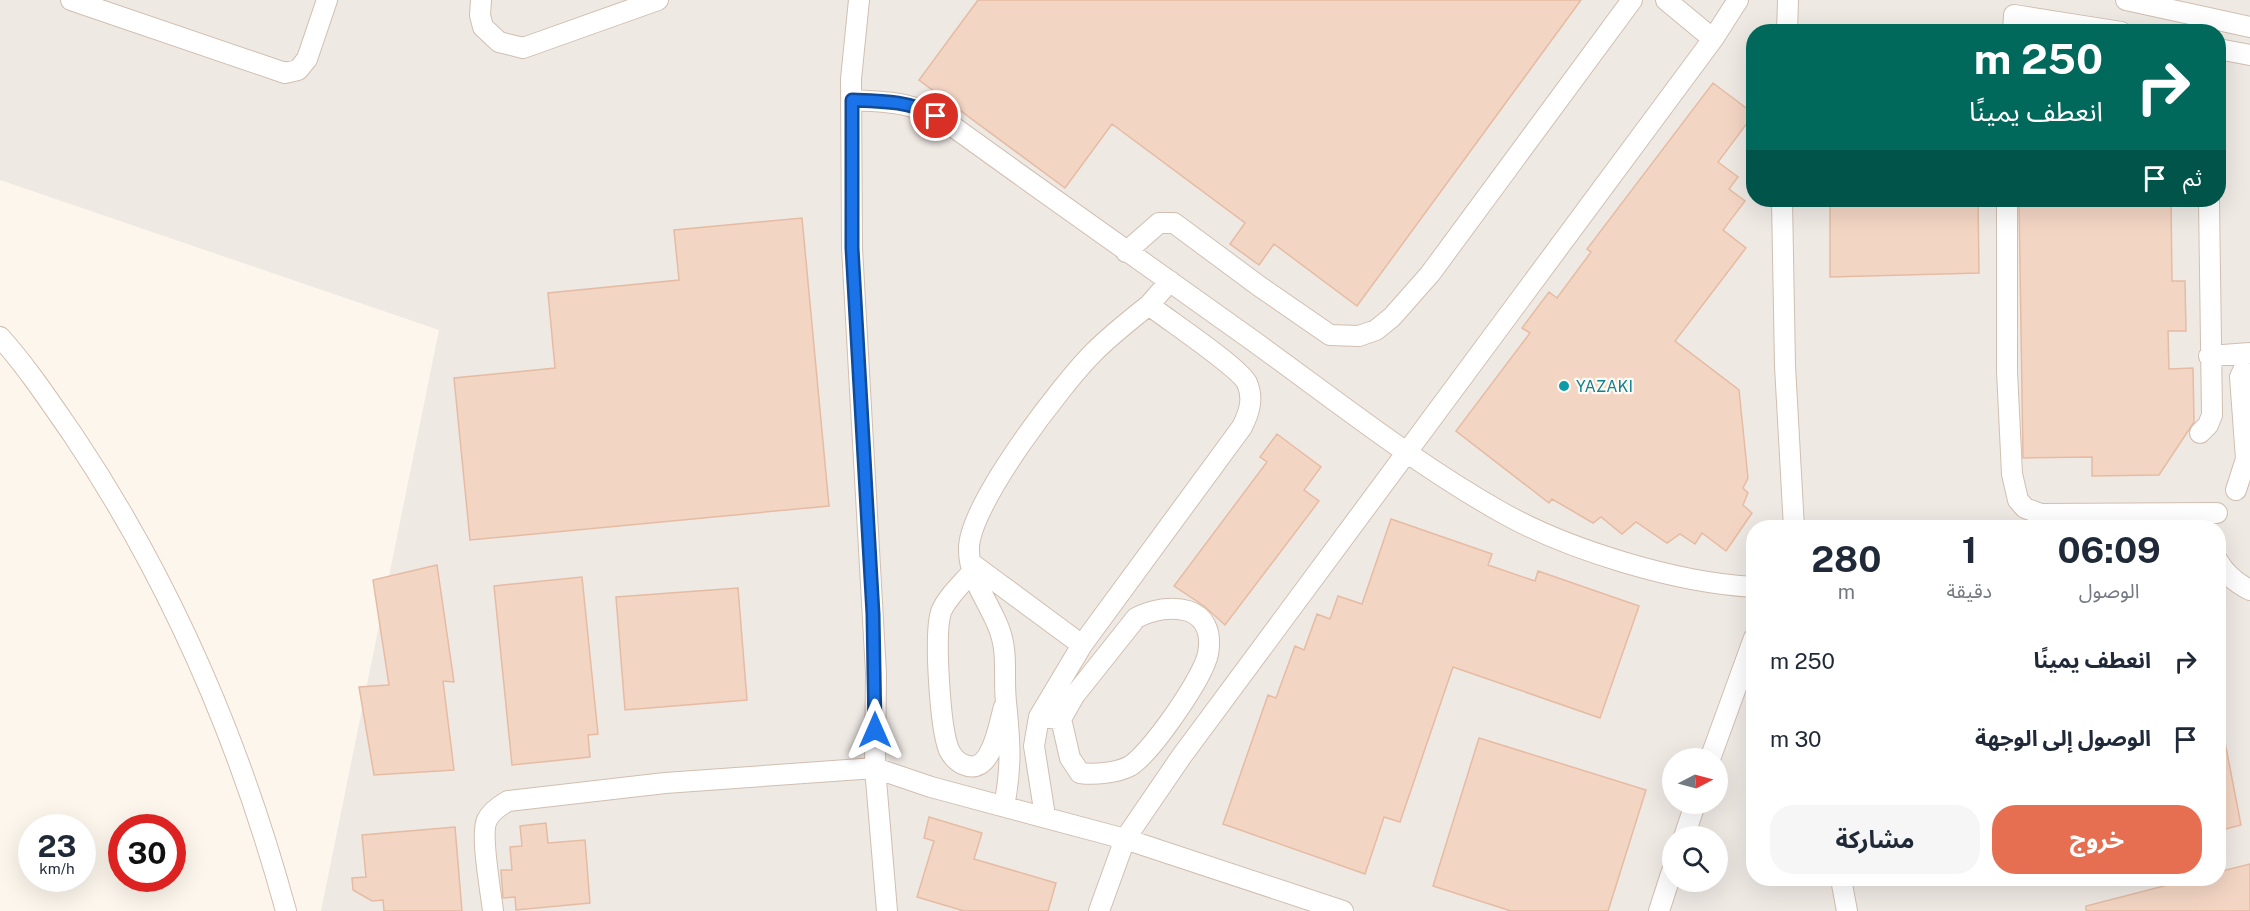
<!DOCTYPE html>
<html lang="ar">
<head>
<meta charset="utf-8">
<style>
	:root { --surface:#fff; --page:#f6f6f7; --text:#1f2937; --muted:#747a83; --accent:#e76f51 }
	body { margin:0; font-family:"Public Sans","Noto Sans Arabic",sans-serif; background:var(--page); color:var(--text); direction:rtl; height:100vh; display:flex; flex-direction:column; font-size:22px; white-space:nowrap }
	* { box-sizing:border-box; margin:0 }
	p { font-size:20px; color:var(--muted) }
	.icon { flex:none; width:33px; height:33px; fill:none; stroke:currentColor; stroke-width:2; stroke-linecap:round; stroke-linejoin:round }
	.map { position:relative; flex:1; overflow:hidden; direction:ltr }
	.details { position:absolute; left:1746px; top:520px; width:480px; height:366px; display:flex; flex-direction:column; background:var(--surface); border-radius:24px; box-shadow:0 6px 24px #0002; direction:rtl }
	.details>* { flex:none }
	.guide { position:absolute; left:1746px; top:24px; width:480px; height:183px; border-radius:24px; box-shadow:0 6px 24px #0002; direction:rtl; background:#00695c; color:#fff; overflow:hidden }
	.needle { width:39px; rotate:84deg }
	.fabs { position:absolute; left:1662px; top:748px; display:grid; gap:12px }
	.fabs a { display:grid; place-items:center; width:66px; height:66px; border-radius:50%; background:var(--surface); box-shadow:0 6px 24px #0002; font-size:30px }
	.speed { position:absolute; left:18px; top:814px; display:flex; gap:12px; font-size:30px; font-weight:700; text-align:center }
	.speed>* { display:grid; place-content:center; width:78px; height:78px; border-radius:50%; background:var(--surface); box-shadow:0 6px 24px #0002; line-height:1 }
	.speed small { font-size:15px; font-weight:400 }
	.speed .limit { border:9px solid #d22; background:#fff; color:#111 }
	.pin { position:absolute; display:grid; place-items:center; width:51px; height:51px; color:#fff; margin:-26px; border:3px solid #fff; border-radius:50%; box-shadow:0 2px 6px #0007 }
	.me { position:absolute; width:66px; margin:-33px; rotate:0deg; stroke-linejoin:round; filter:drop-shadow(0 0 4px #0008) }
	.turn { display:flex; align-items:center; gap:21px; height:126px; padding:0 24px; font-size:27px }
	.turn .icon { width:78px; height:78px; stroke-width:2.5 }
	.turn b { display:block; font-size:42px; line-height:51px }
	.then { display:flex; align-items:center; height:57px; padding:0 24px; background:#0003; gap:12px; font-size:22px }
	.eta { display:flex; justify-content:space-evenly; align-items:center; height:102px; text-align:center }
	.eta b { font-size:36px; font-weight:700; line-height:42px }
	.primary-button { display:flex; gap:12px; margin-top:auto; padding:12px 24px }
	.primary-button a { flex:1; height:69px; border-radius:24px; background:var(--accent); color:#fff; font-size:24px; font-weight:700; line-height:69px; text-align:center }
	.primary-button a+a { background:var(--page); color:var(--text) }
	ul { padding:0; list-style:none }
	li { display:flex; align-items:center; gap:18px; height:78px; padding:0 24px }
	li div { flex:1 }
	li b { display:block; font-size:22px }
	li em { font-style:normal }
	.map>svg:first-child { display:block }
	.industrial { fill:#efe9e4; fill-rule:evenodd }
	.building { fill:#f3d5c3; stroke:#e6bba3; stroke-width:1.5 }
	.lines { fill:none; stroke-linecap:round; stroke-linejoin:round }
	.minor-casing { stroke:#d1beb0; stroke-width:22 }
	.minor { stroke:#fff; stroke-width:20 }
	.route-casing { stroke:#114b97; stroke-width:15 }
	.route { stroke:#1a73e8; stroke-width:10 }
	.culture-dot { fill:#0f9aa8; stroke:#fffaf3; stroke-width:2 }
	.labels { text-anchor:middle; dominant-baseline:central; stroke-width:4.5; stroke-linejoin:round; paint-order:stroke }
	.culture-label { font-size:16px; fill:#0d838f; stroke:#fffaf3; text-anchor:start }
</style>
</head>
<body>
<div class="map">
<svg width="2250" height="911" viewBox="0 0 2250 911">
	<rect width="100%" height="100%" fill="#fdf6ec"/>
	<path class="industrial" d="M0 0H2250V911H321L439 330 0 180ZM1754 32H2218V200H1754ZM1754 528H2218V879H1754ZM1672 759H1718V804H1672ZM1672 837H1718V882H1672Z"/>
	<path class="building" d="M978 0H1581L1357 306 1274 244 1259 265 1230 244 1245 223 1112 124 1065 188 919 80Z
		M1713 83 1754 114 1718 162 1738 177 1729 189 1745 201 1723 230 1746 248 1675 341 1739 390 1748 478 1743 488 1748 493 1743 505 1752 513 1726 551 1702 533 1695 544 1680 534 1667 543 1636 522 1622 534 1601 517 1593 523 1552 499 1549 503 1456 431 1530 333 1522 328 1549 292 1557 298 1591 252 1587 249Z
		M1830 200H1978L1979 273 1830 277Z
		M2019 200H2171L2172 281H2185L2186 331H2168L2169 369 2193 368 2194 422 2159 475 2092 476V457L2023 458Z
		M802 218 829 506 470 540 454 378 555 368 548 293 679 280 674 230Z
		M1277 434 1321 467 1304 490 1319 501 1225 625 1204 606 1174 586 1267 462 1260 457Z
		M1391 519 1492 554 1488 565 1535 581 1538 571 1639 606 1600 718 1453 667 1400 822 1384 817 1365 874 1223 824 1268 695 1276 698 1295 646 1304 650 1317 614 1330 619 1338 596 1362 604Z
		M437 565 454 682 443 681 454 770 374 775 359 687 389 685 373 580Z
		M582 577 598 734 588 735 590 757 512 765 494 586Z
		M738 588 747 700 625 710 616 597Z
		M1479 738 1646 790 1608 911H1511L1433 886Z
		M2225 742 2241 825 2218 831V743Z
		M929 817 982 833 974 859 1056 883 1048 911H964L917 897 934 841 924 838Z
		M546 823 548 843 585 840 590 903 516 910 515 897 503 898 501 870H512L510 847 522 846 520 826Z
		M455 827 462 911H384L383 900 372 901 353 890 352 878 366 877 362 835Z
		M2250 864V911H2086V906L2191 879H2218V872Z"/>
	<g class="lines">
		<defs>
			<path id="minor" d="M71 0 285 73 298 70 307 59 327 0
				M481 0 480 15 483 27 499 42 523 48 658 0
				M859 0 851 79 852 248 876 673 875 768 887 911
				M1666 0 1713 39
				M2126 0 2250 27
				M1787 32 1788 0
				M2013 32 2014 15 2121 32
				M2218 49 2250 55
				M852 100C893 102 912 102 948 123 1049 196 1151 268 1252 340 1334 399 1414 463 1501 512 1568 550 1677 583 1754 587
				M1782 200 1785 366 1794 528
				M2007 200V371L2012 474 2018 500 2025 508 2041 514 2217 513
				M1126 252 1159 223H1174L1259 286 1330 335 1359 336 1376 330 1392 317 1430 274 1632 0
				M0 337C27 367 50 402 73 435 171 581 240 742 286 911
				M2209 356 2250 353
				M2200 433 2208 425 2212 415 2209 200
				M2236 490 2246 459 2240 377 2250 356
				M2218 561C2226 575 2236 583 2250 590
				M971 563 1082 645
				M972 572C962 584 947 597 941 612 934 634 940 728 949 750 952 756 958 763 965 765 992 776 999 723 1004 707
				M1039 717 1061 719 1070 758 1080 773C1094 775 1117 773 1130 766 1151 753 1203 678 1208 654 1217 604 1169 601 1136 618L1074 696 1061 719
				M1710 759 1754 638
				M1004 806C1012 767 1010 741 1006 702 1003 675 1009 652 998 626 988 601 969 578 969 550 967 507 1062 384 1094 352 1111 335 1130 320 1149 305
				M1045 816 1034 746 1039 717 1082 645 1242 427C1249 413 1254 399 1247 383 1239 367 1168 320 1149 305L1170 281
				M1684 837 1695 804
				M1841 879 1847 911
				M493 911C491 893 480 834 487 820 491 811 501 805 508 801L665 783 875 768 931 787 1125 839 1343 911
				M1099 911 1125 839 1181 757 1713 39 1738 0
				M1659 911 1672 871"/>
		</defs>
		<use href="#minor" class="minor-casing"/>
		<use href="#minor" class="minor"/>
	</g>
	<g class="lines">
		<defs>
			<path id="route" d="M875 730 873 614 852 248V100C881 101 911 101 936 116"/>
		</defs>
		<use href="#route" class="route-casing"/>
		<use href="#route" class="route"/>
	</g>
	<circle class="culture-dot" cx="1564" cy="386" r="6"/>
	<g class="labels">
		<g class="culture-label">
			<text x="1576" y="386">YAZAKI</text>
		</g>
	</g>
</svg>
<div class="fabs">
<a><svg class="needle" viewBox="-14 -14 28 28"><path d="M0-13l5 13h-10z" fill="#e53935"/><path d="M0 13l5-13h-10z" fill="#747a83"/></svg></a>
<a><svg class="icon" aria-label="search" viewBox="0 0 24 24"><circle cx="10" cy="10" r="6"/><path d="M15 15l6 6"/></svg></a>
</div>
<div class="speed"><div>23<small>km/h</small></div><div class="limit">30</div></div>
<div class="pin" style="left:936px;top:116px;background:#d93025"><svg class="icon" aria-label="arrive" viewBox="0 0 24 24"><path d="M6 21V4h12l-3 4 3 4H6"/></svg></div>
<svg class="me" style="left:875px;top:730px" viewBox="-20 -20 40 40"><path d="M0-17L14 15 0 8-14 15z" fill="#1a73e8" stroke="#fff" stroke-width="4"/></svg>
<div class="guide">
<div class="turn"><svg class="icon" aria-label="right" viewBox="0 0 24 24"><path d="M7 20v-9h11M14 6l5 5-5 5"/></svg><div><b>250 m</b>انعطف يمينًا</div></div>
<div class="then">ثم<svg class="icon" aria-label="arrive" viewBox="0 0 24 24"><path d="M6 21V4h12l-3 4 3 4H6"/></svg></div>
</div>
<section class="details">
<div class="eta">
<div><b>06:09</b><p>الوصول</p></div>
<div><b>1</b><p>دقيقة</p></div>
<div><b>280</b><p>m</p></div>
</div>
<ul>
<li><svg class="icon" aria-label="right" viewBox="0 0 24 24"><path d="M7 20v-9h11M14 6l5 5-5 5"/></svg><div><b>انعطف يمينًا</b></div><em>250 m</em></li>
<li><svg class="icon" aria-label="arrive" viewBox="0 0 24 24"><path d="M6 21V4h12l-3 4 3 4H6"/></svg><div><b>الوصول إلى الوجهة</b></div><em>30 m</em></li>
</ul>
<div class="primary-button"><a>خروج</a><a>مشاركة</a></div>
</section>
</div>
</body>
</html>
